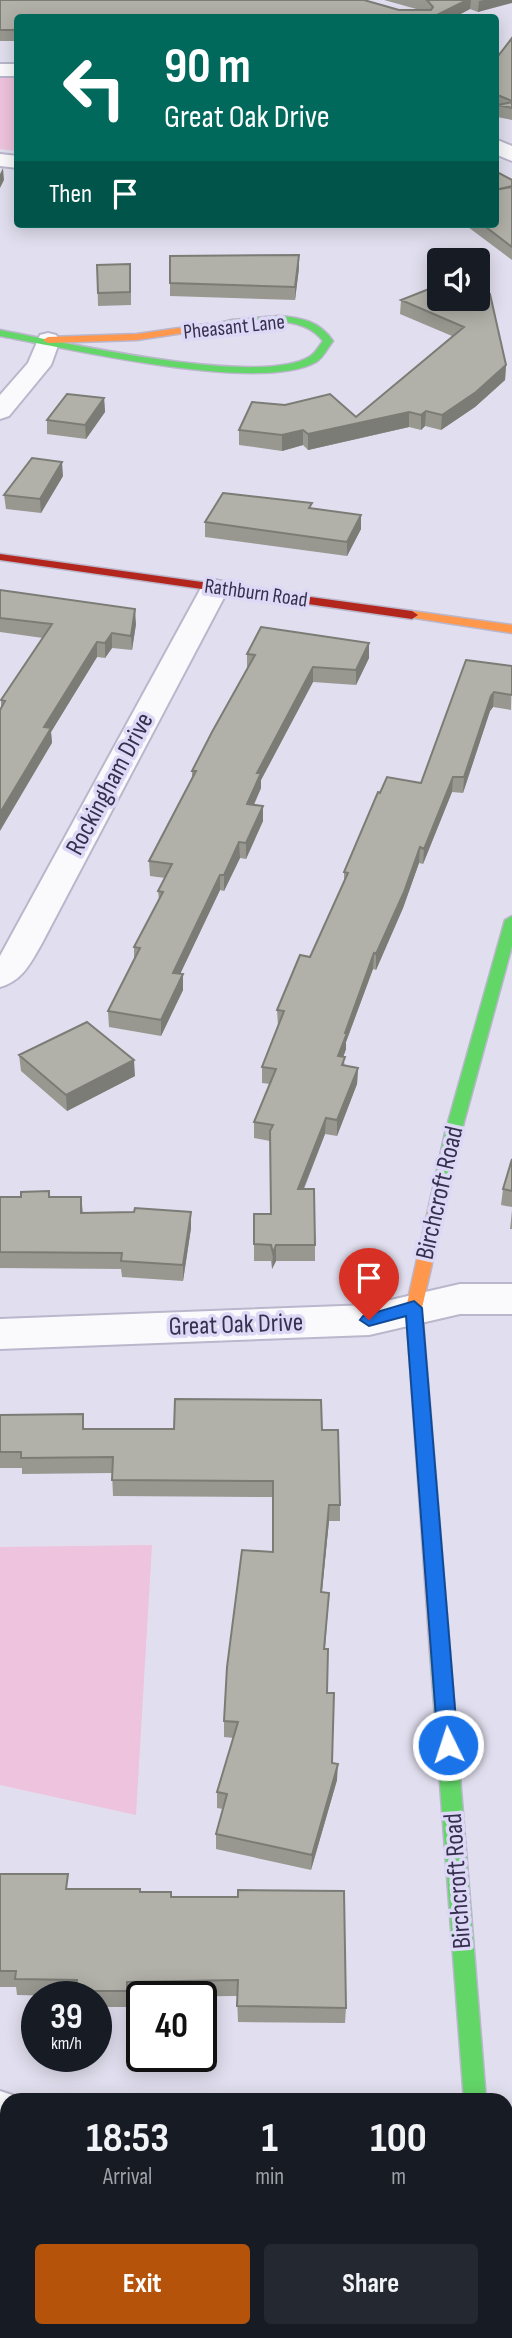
<!DOCTYPE html>
<html lang="en">
<head>
<meta charset="utf-8">
<style>
	:root { --surface:#171b24; --page:#242831; --text:#f1f3f6; --muted:#9ea1a6; --accent:#b45309 }
	body { margin:0; font-family:"Sofia Sans Condensed",sans-serif; background:var(--page); color:var(--text); height:100vh; display:flex; flex-direction:column; font-size:26px; white-space:nowrap }
	* { box-sizing:border-box; margin:0 }
	p { font-size:23px; color:var(--muted) }
	.icon { flex:none; width:38px; height:38px; fill:none; stroke:currentColor; stroke-width:2; stroke-linecap:round; stroke-linejoin:round }
	.map { position:relative; flex:1; overflow:hidden }
	.side { position:absolute; left:0px; top:2093px; width:513px; height:245px; display:flex; flex-direction:column; background:var(--surface); border-radius:21px 21px 0 0; box-shadow:0 4px 18px #0003 }
	.side>* { flex:none }
	.banner { position:absolute; left:14px; top:14px; width:485px; height:214px; border-radius:7px; box-shadow:0 4px 18px #0003; background:#00695c; color:#fff; overflow:hidden }
	.tools { position:absolute; left:427px; top:248px; display:grid; gap:14px }
	.tools a { display:grid; place-items:center; width:63px; height:63px; border-radius:7px; background:var(--surface); box-shadow:0 4px 18px #0003; font-size:35px }
	.speed { position:absolute; left:21px; top:1981px; display:flex; gap:14px; font-size:35px; font-weight:700; text-align:center }
	.speed>* { display:grid; place-content:center; width:91px; height:91px; border-radius:50%; background:var(--surface); box-shadow:0 4px 18px #0003; line-height:1 }
	.speed small { font-size:18px; font-weight:400 }
	.speed .limit { border:4px solid #111; border-radius:10px; background:#fff; color:#111 }
	.pin { position:absolute; display:grid; place-items:center; width:60px; height:60px; color:#fff; margin:-72px -30px; border-radius:50% 50% 50% 0; rotate:-45deg; box-shadow:0 0 7px #0007 }
	.pin .icon { rotate:45deg }
	.me { position:absolute; width:77px; margin:-38px; rotate:356deg; stroke-linejoin:round; filter:drop-shadow(0 0 5px #0008) }
	.turn { display:flex; align-items:center; gap:24px; height:147px; padding:0 35px; font-size:32px }
	.turn .icon { width:91px; height:91px; stroke-width:2.5 }
	.turn b { display:block; font-size:49px; line-height:60px }
	.then { display:flex; align-items:center; height:66px; padding:0 35px; background:#0003; gap:14px; font-size:26px }
	.eta { display:flex; justify-content:space-evenly; align-items:center; height:119px; text-align:center }
	.eta b { font-size:42px; font-weight:700; line-height:49px }
	.action { display:flex; gap:14px; margin-top:auto; padding:14px 35px }
	.action a { flex:1; height:80px; border-radius:7px; background:var(--accent); color:#fff; font-size:28px; font-weight:700; line-height:80px; text-align:center }
	.action a+a { background:var(--page); color:var(--text) }
	.map>svg:first-child { display:block }
	.green { fill:#eec3dd }
	.lines { fill:none; stroke-linecap:round; stroke-linejoin:round }
	.street-casing { stroke:#bab6cb; stroke-width:4 }
	.fast-casing { stroke:#bab6cb; stroke-width:3 }
	.slow-casing { stroke:#bab6cb; stroke-width:3 }
	.jam-casing { stroke:#bab6cb; stroke-width:3 }
	.street { fill:#fafafd; fill-rule:evenodd }
	.fast { fill:#63d668; fill-rule:evenodd }
	.slow { fill:#ff974d; fill-rule:evenodd }
	.jam { fill:#b3261e; fill-rule:evenodd }
	.wall { fill:#989891 }
	.shaded-wall { fill:#7c7c76 }
	.building { fill:#b1b1a9; stroke:#7c7c76; stroke-width:2 }
	.route { fill:#1a73e8; stroke:#114b97; stroke-width:2 }
	.labels { text-anchor:middle; dominant-baseline:central; stroke-width:7; stroke-linejoin:round; paint-order:stroke }
	.far-street-label { font-size:21px; fill:#36304e; stroke:#dcd8f6 }
	.street-label { font-size:26px; fill:#36304e; stroke:#dcd8f6 }
</style>
</head>
<body>
<div class="map">
<svg width="512" height="2338" viewBox="0 0 512 2338">
	<rect width="100%" height="100%" fill="#e1dfef"/>
	<path class="green" d="M17 77V151L0 149V78Z
		M152 1545 136 1815 0 1785V1547Z"/>
	<g class="lines">
		<defs>
			<path id="street" d="M0 64H18V76H0Z
				M495 139 512 146V161L495 154Z
				M0 154 18 156V168L0 166Z
				M48 333 56 335 60 340 51 365 9 416 0 419V395L28 363 40 335Z
				M215 580 225 582 229 588 41 945C30 964 22 981 0 987V956L201 588 205 582Z
				M460 1284H512V1314H460L369 1335 0 1349V1319L369 1305Z
				M0 2091 27 2100H7V2146L0 2145Z
				M506 2231 512 2233V2291L506 2289Z"/>
			<path id="fast" d="M279 316C302 318 319 321 333 341 328 347 323 358 316 362 260 394 67 348 0 336V330C62 342 258 387 309 357 315 354 319 346 323 341 299 309 241 324 207 330L202 327 232 320Z
				M512 916V946L461 1133 447 1197 439 1203 431 1197 445 1133 505 920Z
				M440 1644 447 1646 450 1652 486 2100H464L430 1652 433 1646Z"/>
			<path id="slow" d="M207 324 210 325V329L137 340 48 343 43 340 48 337 137 334Z
				M412 611 512 625V633L408 617V613Z
				M439 1191 447 1197 422 1308 450 1652 447 1658 440 1660 433 1658 430 1652 406 1308 431 1197Z"/>
			<path id="jam" d="M0 554 412 611 418 615 412 619 0 560Z"/>
		</defs>
		<use href="#street" class="street-casing"/>
		<use href="#fast" class="fast-casing"/>
		<use href="#slow" class="slow-casing"/>
		<use href="#jam" class="jam-casing"/>
		<use href="#street" class="street"/>
		<use href="#fast" class="fast"/>
		<use href="#slow" class="slow"/>
		<use href="#jam" class="jam"/>
	</g>
	<path class="wall" d="M0 0 420 10 384 0H512L478 12 470 9 453 18H18V41H0Z
		M512 38V120L497 117 498 107 495 106V60Z
		M512 180V260L464 224H495Z
		M299 255V268L295 300 170 296V283Z
		M97 265 131 277V305L98 306Z
		M439 285 506 365 505 380 475 407 441 430 425 426 421 430 409 427 308 450 303 445 282 451 239 445V430L356 417 452 336 400 314 401 300Z
		M104 398 105 412 86 439 47 434V420Z
		M63 476 41 513 6 509 4 495Z
		M311 508 361 515V529L347 556 205 537V522Z
		M0 590 136 624 132 650 112 648 105 658 97 657 51 732 52 743 1 708V700L43 638 0 632Z
		M247 654 369 658 356 685 313 682 261 780V788L254 805 263 821 246 859 240 858 224 891 220 890 180 974 183 990 161 1036 109 1027 108 1011 134 960V947L159 900 158 891 165 878 150 876 149 861 192 778V771L247 669Z
		M512 666 511 710 493 707 490 711 463 793 452 792 423 864 419 863 403 908 376 970 373 969 346 1042V1049L343 1057 345 1066 358 1068 357 1084 337 1136 325 1134 304 1189 315 1245V1261H276L272 1269 271 1261H254V1214H270V1141L254 1138V1122L270 1084 262 1083V1067L278 1026 277 1010 310 957 344 883V872L380 793 421 783Z
		M19 1055 135 1076 67 1111 21 1071Z
		M512 1159V1207L501 1205 503 1189Z
		M49 1191V1197H81L83 1212 191 1228 183 1281 122 1277 121 1269 0 1268V1197H21Z
		M512 1210V1229H510Z
		M0 1415 84 1429 322 1430 340 1505V1521H329L322 1592 329 1593 325 1649 332 1763 337 1780 311 1870 216 1849V1834L223 1809 217 1808V1792L234 1738 224 1737V1721L273 1552V1497L113 1496 112 1473 22 1474V1468H0Z
		M0 1874 69 1889 140 1892 171 1897 346 2008 345 2023 238 2022 237 1996 128 1997V2007H96V1997L17 1995 16 1987H0Z"/>
	<path class="shaded-wall" d="M467 0H471L470 9 453 18H431Z
		M484 0H512V3L478 12 479 1Z
		M3 168 4 180 0 188V174Z
		M299 255V268L295 300V287Z
		M506 365 505 380 475 407 441 430 442 415Z
		M104 398 105 412 86 439 85 425Z
		M426 411 425 426 421 430V415Z
		M409 412V427L308 450V434Z
		M303 430V445L282 451V435Z
		M62 462 63 476 41 513 40 499Z
		M361 515V529L347 556V542Z
		M135 609 136 624 132 650 131 636Z
		M112 633V648L105 658V643Z
		M97 642V657L51 732 52 743 0 831V813L44 727Z
		M369 643V658L356 685V670Z
		M313 667V682L261 780V788L247 819V804L257 773Z
		M494 692 493 707 490 711 463 793 464 777 491 696Z
		M453 777 452 792 423 864 424 849Z
		M263 806V821L246 859V843Z
		M239 842 240 858 224 891V875Z
		M420 847 419 863 403 908 376 970V954Z
		M220 875V890L173 989V973Z
		M374 953 373 969 346 1042V1049L338 1072V1056L345 1033Z
		M183 974V990L161 1036V1020Z
		M134 1060 135 1076 67 1111 66 1095Z
		M358 1068 357 1084 337 1136V1120Z
		M326 1118 325 1134 297 1205 298 1189Z
		M191 1212V1228L183 1281V1265Z
		M276 1245V1261L272 1269 273 1253Z
		M329 1505V1521L320 1608 321 1592Z
		M338 1764 337 1780 311 1870 312 1855Z
		M83 2331H89L87 2338H81Z"/>
	<path class="building" d="M0 0H364L399 10H431L433 7 428 1 426 0H467L431 18H18V30H0Z
		M512 38V101L495 94V60Z
		M512 102V108L498 105Z
		M495 171 512 180V186L495 190 512 187V247L482 224H495Z
		M299 255 295 287 170 283V256Z
		M130 264V292L98 293 97 265Z
		M439 285V299H478V289L490 294 506 365 476 392 442 415 426 411 421 415 409 412 308 434 303 430 282 435 239 430 252 402 285 405 330 394 356 417 464 327 401 300Z
		M67 394 104 398 85 425 47 420Z
		M32 458 62 462 40 499 4 495Z
		M223 493 312 503 309 508 361 515 347 542 205 522Z
		M0 590 135 609 131 636 112 633 105 643 97 642 44 727 51 728 0 813V710L5 701 1 700 52 624 0 618Z
		M261 627 369 643 356 670 313 667 257 773H261L247 804 263 806 246 843 239 842 224 875H220L173 973 183 974 161 1020 108 1011 140 948 134 947 163 892 158 891 172 864 149 861 196 771H192L212 732 255 655 247 654Z
		M466 660 512 666V695L494 692 491 696 464 777H453L424 849 420 847 404 892 376 954 374 953 345 1033H347L338 1056 345 1057 342 1065 358 1068 337 1120 326 1118 298 1189H314L315 1245H276L273 1253 271 1245 254 1244V1214H271L270 1131 273 1125 254 1122 276 1069 262 1067 284 1011 277 1010 300 955 310 957 348 873 344 872 378 792 380 793 387 777 421 783Z
		M87 1022 134 1060 66 1095 19 1055Z
		M512 1159V1191L503 1189Z
		M49 1191V1197H81V1213L134 1212 135 1208 191 1212 183 1265 121 1261 122 1253 0 1252V1197H21V1192Z
		M175 1399 321 1400 322 1430H338L340 1505H329L321 1592 329 1593 324 1649H328L327 1693H334L332 1763 338 1764 312 1855 216 1834 227 1794 217 1792 238 1722 224 1721 227 1667 242 1550 273 1552V1481L112 1480 113 1457 21 1458V1452H0V1415L83 1414V1429H174Z
		M0 1874H68L66 1889H140V1892H171V1897H238V1890L344 1891 346 2008 237 2006 238 1980 127 1982V1991H76L77 1980 15 1979 16 1971H0Z
		M0 2291 7 2293V2331H83L81 2338H0Z
		M146 2331H191L216 2338H144Z"/>
	<path class="route" d="M414 1301 422 1308 458 1745 455 1751 448 1753 441 1751 438 1745 406 1316 369 1326 360 1320 363 1316Z"/>
	<g class="labels">
		<g class="far-street-label">
			<text transform="translate(234 327) rotate(-6)">Pheasant Lane</text>
			<text transform="translate(256 593) rotate(8)">Rathburn Road</text>
		</g>
		<g class="street-label">
			<text transform="translate(110 784) rotate(-62)">Rockingham Drive</text>
			<text transform="translate(440 1193) rotate(-77)">Birchcroft Road</text>
			<text transform="translate(236 1325) rotate(-2)">Great Oak Drive</text>
			<text transform="translate(458 1881) rotate(-94)">Birchcroft Road</text>
		</g>
	</g>
</svg>
<div class="tools">
<a><svg class="icon" aria-label="sound" viewBox="0 0 24 24"><path d="M4 9h4l5-4v14l-5-4H4zM17 9q2 3 0 6"/></svg></a>
</div>
<div class="speed"><div>39<small>km/h</small></div><div class="limit">40</div></div>
<div class="pin" style="left:369px;top:1320px;background:#d93025"><svg class="icon" aria-label="arrive" viewBox="0 0 24 24"><path d="M6 21V4h12l-3 4 3 4H6"/></svg></div>
<svg class="me" style="left:448px;top:1745px" viewBox="-20 -20 40 40"><circle r="17" fill="#1a73e8" stroke="#fff" stroke-width="3"/><path d="M0-11L8 9 0 5-8 9z" fill="#fff"/></svg>
<div class="banner">
<div class="turn"><svg class="icon" aria-label="left" viewBox="0 0 24 24"><path d="M17 20v-9H6M10 6l-5 5 5 5"/></svg><div><b>90 m</b>Great Oak Drive</div></div>
<div class="then">Then<svg class="icon" aria-label="arrive" viewBox="0 0 24 24"><path d="M6 21V4h12l-3 4 3 4H6"/></svg></div>
</div>
<section class="side">
<div class="eta">
<div><b>18:53</b><p>Arrival</p></div>
<div><b>1</b><p>min</p></div>
<div><b>100</b><p>m</p></div>
</div>
<div class="action"><a>Exit</a><a>Share</a></div>
</section>
</div>
</body>
</html>
